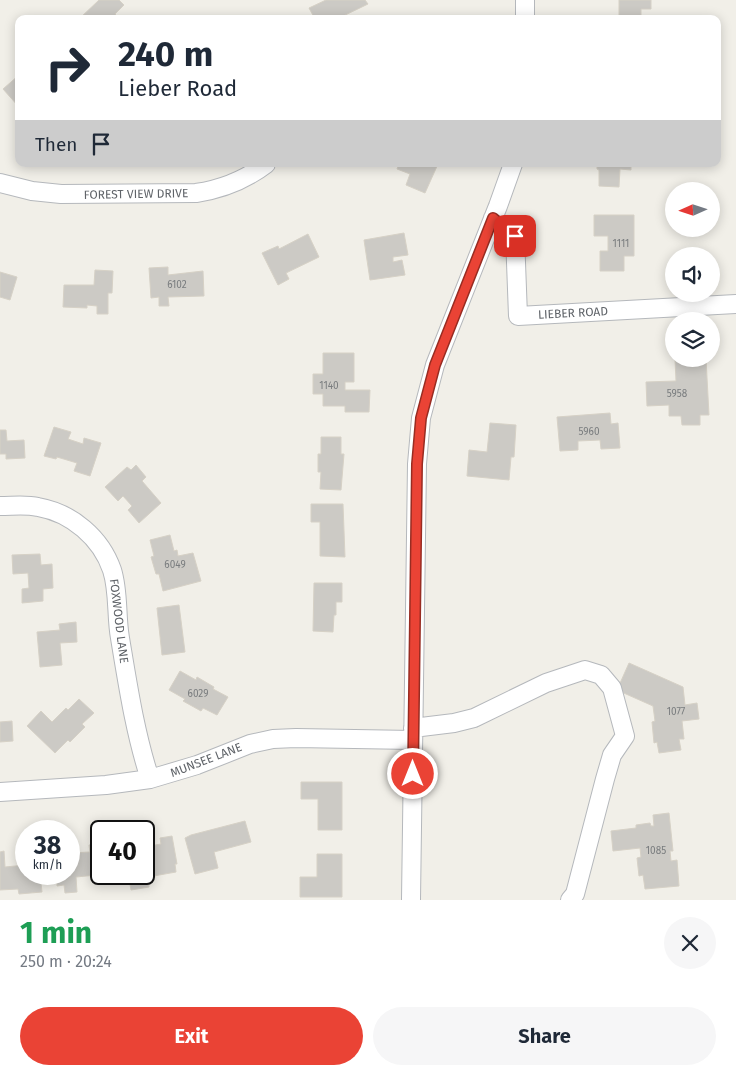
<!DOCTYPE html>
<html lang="en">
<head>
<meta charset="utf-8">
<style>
	:root { --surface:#fff; --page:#f6f6f7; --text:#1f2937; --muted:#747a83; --accent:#ea4335 }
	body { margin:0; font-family:"Fira Sans",sans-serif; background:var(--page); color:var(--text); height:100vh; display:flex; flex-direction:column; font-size:19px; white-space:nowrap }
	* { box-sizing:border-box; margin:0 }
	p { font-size:16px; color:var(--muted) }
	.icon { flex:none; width:28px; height:28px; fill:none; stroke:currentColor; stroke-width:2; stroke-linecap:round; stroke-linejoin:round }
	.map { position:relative; height:900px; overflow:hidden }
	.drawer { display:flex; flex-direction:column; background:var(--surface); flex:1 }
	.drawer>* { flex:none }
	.hud { position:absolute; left:15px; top:15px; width:706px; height:152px; border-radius:10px; box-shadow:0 2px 12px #0003; background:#fff; color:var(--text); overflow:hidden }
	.needle { width:32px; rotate:267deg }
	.controls { position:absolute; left:665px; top:182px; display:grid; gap:10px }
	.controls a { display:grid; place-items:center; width:55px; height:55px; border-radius:50%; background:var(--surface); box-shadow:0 2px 12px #0003; font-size:25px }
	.speed { position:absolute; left:15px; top:820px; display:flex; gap:10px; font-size:25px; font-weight:700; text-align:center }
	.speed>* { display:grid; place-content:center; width:65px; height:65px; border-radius:50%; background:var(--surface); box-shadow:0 2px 12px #0003; line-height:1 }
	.speed small { font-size:12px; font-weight:400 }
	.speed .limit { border:2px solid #111; border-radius:8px; background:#fff; color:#111 }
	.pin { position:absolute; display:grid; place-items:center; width:42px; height:42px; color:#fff; margin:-21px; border-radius:10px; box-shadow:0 2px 8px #0006 }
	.me { position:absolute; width:55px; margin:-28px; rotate:0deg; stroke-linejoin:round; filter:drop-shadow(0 0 4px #0008) }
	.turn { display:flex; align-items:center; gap:18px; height:105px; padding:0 20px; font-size:22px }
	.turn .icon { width:65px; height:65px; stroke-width:2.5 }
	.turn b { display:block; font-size:35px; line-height:42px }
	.then { display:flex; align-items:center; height:48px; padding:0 20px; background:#0003; gap:10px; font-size:19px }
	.round { display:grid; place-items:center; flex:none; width:52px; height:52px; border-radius:26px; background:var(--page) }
	.headline { display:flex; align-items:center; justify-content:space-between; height:85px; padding:0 20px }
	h1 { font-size:30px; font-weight:700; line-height:38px; color:#1e9e55 }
	.cta { display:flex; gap:10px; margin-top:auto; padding:10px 20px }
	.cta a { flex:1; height:58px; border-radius:30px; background:var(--accent); color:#fff; font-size:20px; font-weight:700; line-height:58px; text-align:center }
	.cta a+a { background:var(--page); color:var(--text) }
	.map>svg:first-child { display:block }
	.building { fill:#cccac5; stroke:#d6d1c6 }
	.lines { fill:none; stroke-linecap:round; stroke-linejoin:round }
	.minor-casing { stroke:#b5b8bc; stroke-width:20 }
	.minor { stroke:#fff; stroke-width:18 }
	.route-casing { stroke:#982c22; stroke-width:12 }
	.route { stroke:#ea4335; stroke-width:9 }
	.labels { text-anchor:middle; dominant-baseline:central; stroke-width:4; stroke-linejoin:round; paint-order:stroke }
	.number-label { font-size:10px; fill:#7a7d7f }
	.street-label { font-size:12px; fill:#5f6368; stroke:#fff }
</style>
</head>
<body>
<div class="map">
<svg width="736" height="900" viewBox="0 0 736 900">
	<rect width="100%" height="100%" fill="#f1efe8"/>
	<path class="building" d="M99 0H119L124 5 115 14 118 17 117 19H79Z
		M326 0H365L368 4 337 19H315L309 8Z
		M619 0H651V9H641V19H619Z
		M19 75V107L3 89Z
		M399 164H438L425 193 406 185 410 174 397 169Z
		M597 164H631V170L620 169 619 187 599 186V170L597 169Z
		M594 215H634V256H624V271H600V251H608V236H594Z
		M404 233 408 255 393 257V262L402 260 405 275 370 280 364 240Z
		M308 234 319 257 286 273 289 279 278 285 262 253 278 246 279 249Z
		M168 267V275L203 271 204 296 168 297 169 306H159V297L151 298 149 268Z
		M95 270 113 271 112 293H108V314H97V306L87 305V308L63 307 64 285H94Z
		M0 272 17 277 10 300 0 297Z
		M323 353H354V382H345V390H370L369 412H345V406H323V394H313V374H323Z
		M675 359H706L709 415H700V425H682L681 416H669V405L647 406 646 382 676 381Z
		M610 413 611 424 618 423 620 448 601 449 600 440 578 441V450L560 451 557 417Z
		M490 423 516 425 514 457H511L509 480 467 476 469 450 487 452Z
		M54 427 71 432 68 439 83 444 84 438 101 443 90 476 74 471 77 463 57 457 56 459 44 456Z
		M0 430H6L7 441 24 440 25 458 6 459V454H0Z
		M321 437H341V454H344L341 490 320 489 321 472H318V454H321Z
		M136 465 146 477 142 481 161 503 139 523 128 510 132 506 123 496 118 501 105 487 127 467 131 470Z
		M311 504H343L345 557 320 556V522H311Z
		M170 535 174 551 177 550 178 556 193 553 201 581 163 591 159 574H156L151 557 154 556 150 540Z
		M40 554 41 565 52 564 53 588 43 589V601L22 603V589L29 588 28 573 13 574 12 555Z
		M314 583H342V602H336V615H334L333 632 313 631Z
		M179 605 185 652 162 655 157 608Z
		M76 622 77 642 60 643 62 665 40 667 37 632 60 630 59 624Z
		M629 663 683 687 685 705 697 703 699 719 682 721 684 739H679L681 750 659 753 657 742 654 743 652 722 655 721 653 706 617 690Z
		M180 671 196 680 197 677 214 687 213 689 228 697 217 715 203 708 201 711 183 701 185 699 169 690Z
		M79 699 94 713 82 724 85 727 70 742 68 740 55 753 27 726 41 711 52 722 66 708 68 710Z
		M12 721 13 741 0 742V722Z
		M301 782H342V830H318V799H301Z
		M669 813 673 851H670L671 861 677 860 679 886 645 889 643 875 639 876 637 858 641 857 640 848 613 851 611 831 636 828V825L650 823 651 826H654L653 815Z
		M245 821 251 842 214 852 218 868 195 874 185 838 191 835Z
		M172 836 177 864H175L176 872 148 877 149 887 131 890 128 874H144V847L161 844 160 838Z
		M101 844V874H107L76 877 77 892 65 893 64 885 57 886V878H53V874H69V850L70 853 90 852 89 845Z
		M4 851 5 867 26 865V874H40L42 892 19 894 18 889 0 890V852Z
		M317 854H342V897H300V877H317Z"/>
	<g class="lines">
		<defs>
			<path id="minor" d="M525 19V0
				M0 183 32 191 61 194 196 193C223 189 245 180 266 164
				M493 218 515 236 518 316 736 304
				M0 506C13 506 25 504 38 507 72 513 101 538 112 570 119 592 116 616 120 638 128 686 135 733 150 779
				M413 728 454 723 474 718 546 683 585 670 601 675 612 688 625 736 612 755 605 779 575 894 570 900
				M0 792 106 785 150 779 197 765 250 744 273 739 296 738 413 740
				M411 900 417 464 421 418 435 365 498 206 513 164"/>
		</defs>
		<use href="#minor" class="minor-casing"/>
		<use href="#minor" class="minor"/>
	</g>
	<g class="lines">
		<defs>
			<path id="route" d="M413 774 417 464 421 418 435 365 493 218 515 236"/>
		</defs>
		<use href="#route" class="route-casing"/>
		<use href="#route" class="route"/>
	</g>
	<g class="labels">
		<g class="number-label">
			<text x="621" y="244">1111</text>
			<text x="177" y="285">6102</text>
			<text x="329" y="386">1140</text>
			<text x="677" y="394">5958</text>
			<text x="589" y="432">5960</text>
			<text x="175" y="565">6049</text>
			<text x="198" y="694">6029</text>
			<text x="676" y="712">1077</text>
			<text x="656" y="851">1085</text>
		</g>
		<g class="street-label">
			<text transform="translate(136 194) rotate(-1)">FOREST VIEW DRIVE</text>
			<text transform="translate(573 313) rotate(-3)">LIEBER ROAD</text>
			<text transform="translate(119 621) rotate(83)">FOXWOOD LANE</text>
			<text transform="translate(206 760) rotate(-21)">MUNSEE LANE</text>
		</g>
	</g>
</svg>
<div class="controls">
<a><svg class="needle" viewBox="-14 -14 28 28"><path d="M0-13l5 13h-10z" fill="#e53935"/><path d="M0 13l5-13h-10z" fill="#747a83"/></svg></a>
<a><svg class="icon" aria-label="sound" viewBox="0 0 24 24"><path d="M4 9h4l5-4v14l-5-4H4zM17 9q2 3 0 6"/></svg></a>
<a><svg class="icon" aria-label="layers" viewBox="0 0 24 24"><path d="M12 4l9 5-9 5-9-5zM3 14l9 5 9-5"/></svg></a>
</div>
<div class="speed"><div>38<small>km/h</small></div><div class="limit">40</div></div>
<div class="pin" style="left:515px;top:236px;background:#d93025"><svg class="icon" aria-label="arrive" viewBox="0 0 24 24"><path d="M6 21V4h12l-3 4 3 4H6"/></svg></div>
<svg class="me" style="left:413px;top:774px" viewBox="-20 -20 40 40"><circle r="17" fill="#ea4335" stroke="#fff" stroke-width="3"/><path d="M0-11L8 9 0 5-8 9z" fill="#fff"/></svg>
<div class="hud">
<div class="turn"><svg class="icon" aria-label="right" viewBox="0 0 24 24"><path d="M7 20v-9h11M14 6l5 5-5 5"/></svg><div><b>240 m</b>Lieber Road</div></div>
<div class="then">Then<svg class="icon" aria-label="arrive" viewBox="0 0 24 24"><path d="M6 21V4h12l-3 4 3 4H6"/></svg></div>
</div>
</div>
<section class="drawer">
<div class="headline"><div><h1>1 min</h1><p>250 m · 20:24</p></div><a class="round"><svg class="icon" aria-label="close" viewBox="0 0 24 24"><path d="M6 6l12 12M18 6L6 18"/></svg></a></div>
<div class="cta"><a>Exit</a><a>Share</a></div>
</section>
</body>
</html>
